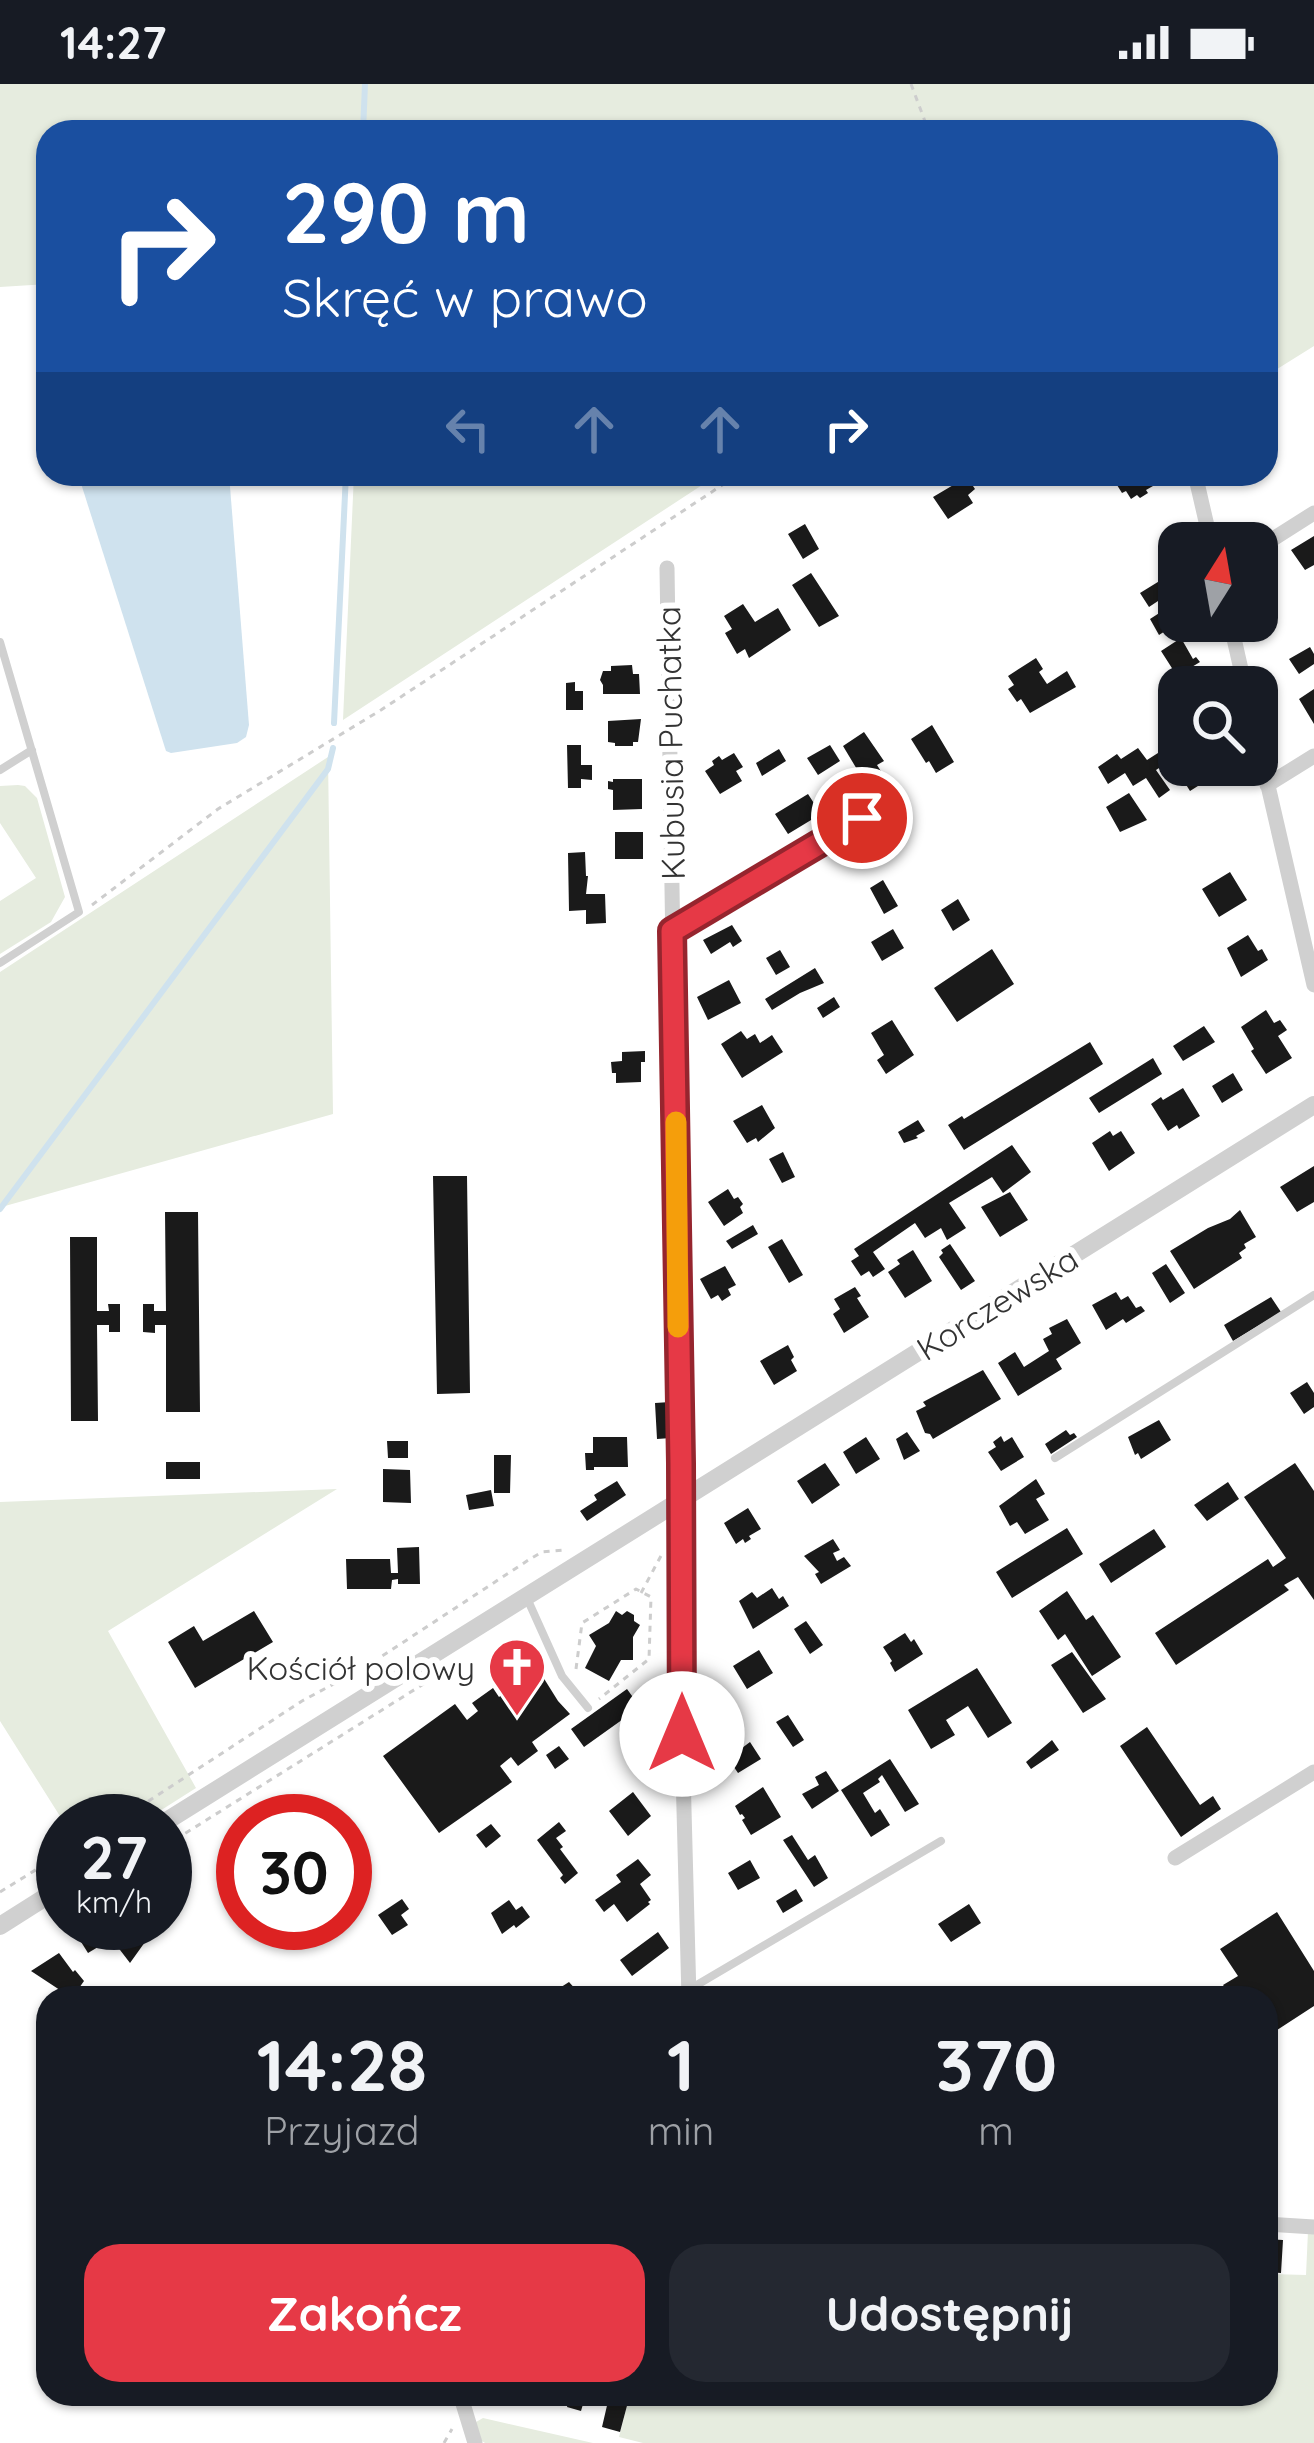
<!DOCTYPE html>
<html lang="pl">
<head>
<meta charset="utf-8">
<style>
	:root { --surface:#171b24; --page:#242831; --text:#f1f3f6; --muted:#9ea1a6; --accent:#e63946 }
	body { margin:0; font-family:Quicksand,sans-serif; background:var(--page); color:var(--text); height:100vh; display:flex; flex-direction:column; font-size:45px; white-space:nowrap }
	* { box-sizing:border-box; margin:0 }
	p { font-size:39px; color:var(--muted) }
	.icon { flex:none; width:66px; height:66px; fill:none; stroke:currentColor; stroke-width:2; stroke-linecap:round; stroke-linejoin:round }
	.map { position:relative; flex:1; overflow:hidden }
	.sheet { position:absolute; left:36px; top:1902px; width:1242px; height:420px; display:flex; flex-direction:column; background:var(--surface); border-radius:36px; box-shadow:0 3px 9px #0004 }
	.sheet>* { flex:none }
	.banner { position:absolute; left:36px; top:36px; width:1242px; height:366px; border-radius:36px; box-shadow:0 3px 9px #0004; background:#1a4fa0; color:#fff; overflow:hidden }
	.needle { width:78px; rotate:11deg }
	.buttons { position:absolute; left:1158px; top:438px; display:grid; gap:24px }
	.buttons a { display:grid; place-items:center; width:120px; height:120px; border-radius:24px; background:var(--surface); box-shadow:0 3px 9px #0004; font-size:60px }
	.speed { position:absolute; left:36px; top:1710px; display:flex; gap:24px; font-size:60px; font-weight:700; text-align:center }
	.speed>* { display:grid; place-content:center; width:156px; height:156px; border-radius:50%; background:var(--surface); box-shadow:0 3px 9px #0004; line-height:1 }
	.speed small { font-size:30px; font-weight:400 }
	.speed .limit { border:18px solid #d22; background:#fff; color:#111 }
	.pin { position:absolute; display:grid; place-items:center; width:102px; height:102px; color:#fff; margin:-51px; border:6px solid #fff; border-radius:50%; box-shadow:0 3px 12px #0007 }
	.me { position:absolute; width:132px; margin:-66px; rotate:0deg; stroke-linejoin:round; filter:drop-shadow(0 0 9px #0008) }
	.turn { display:flex; align-items:center; gap:42px; height:252px; padding:0 48px; font-size:54px }
	.turn .icon { width:156px; height:156px; stroke-width:2.5 }
	.turn b { display:block; font-size:84px; line-height:102px }
	.lanes { display:flex; align-items:center; height:114px; padding:0 48px; background:#0003; justify-content:center; gap:60px; direction:ltr }
	.lanes .off { opacity:.35 }
	.eta { display:flex; justify-content:space-evenly; align-items:center; height:204px; text-align:center }
	.eta b { font-size:72px; font-weight:700; line-height:84px }
	.primary-button { display:flex; gap:24px; margin-top:auto; padding:24px 48px }
	.primary-button a { flex:1; height:138px; border-radius:36px; background:var(--accent); color:#fff; font-size:48px; font-weight:700; line-height:138px; text-align:center }
	.primary-button a+a { background:var(--page); color:var(--text) }
	.status { display:flex; justify-content:space-between; align-items:center; height:84px; padding:0 60px; background:var(--surface); direction:ltr }
	.status svg { height:33px; fill:currentColor }
	.map>svg:first-child { display:block }
	.green { fill:#e6ecdf }
	.water { fill:#cfe2ee }
	.lines { fill:none; stroke-linecap:round; stroke-linejoin:round }
	.stream { stroke:#cfe2ee; stroke-width:6 }
	.building { fill:#1a1a1a }
	.path { stroke:#cdcdcd; stroke-width:3; stroke-dasharray:6 6; stroke-linecap:butt }
	.service { stroke:#d0d0d0; stroke-width:8 }
	.minor { stroke:#d0d0d0; stroke-width:15 }
	.tertiary { stroke:#d0d0d0; stroke-width:18 }
	.route-casing { stroke:#96252e; stroke-width:30 }
	.route { stroke:#e63946; stroke-width:21 }
	.slow { stroke:#f59e0b; stroke-width:21 }
	.labels { text-anchor:middle; dominant-baseline:central; stroke-width:12; stroke-linejoin:round; paint-order:stroke }
	.street-label { font-size:33px; fill:#333; stroke:#fff }
	.poi-label { font-size:33px; fill:#333; stroke:#fff; text-anchor:end }
</style>
</head>
<body>
<div class="status"><b>14:27</b><svg viewBox="0 0 49 12"><path d="M0 12V9h3v3zM5 12V6h3v6zM10 12V3h3v9zM15 12V0h3v12zM26 1h20v11H26zM47 4h2v5h-2z"/></svg></div>
<div class="map">
<svg width="1314" height="2359" viewBox="0 0 1314 2359">
	<rect width="100%" height="100%" fill="#fff"/>
	<path class="green" d="M0 0H1314V262L1266 292V48H48V200L0 203Z
		M354 390H719L343 636Z
		M328 673 333 1030 5 1122 0 1128V888Z
		M18 701 25 702 37 714 65 813 51 838 0 870V817L36 794 0 739V702Z
		M337 1405 108 1547 196 1704 144 1737H63L0 1637V1418Z
		M1308 2147H1314V2359H643L619 2353 628 2318H633L632 2310H1266V2190L1306 2191Z
		M483 2334 593 2359H485L479 2355 476 2338Z"/>
	<path class="water" d="M78 390H229L249 641 246 653 237 659 171 669 166 667Z"/>
	<g class="lines">
		<path class="stream" d="M363 48 365 0
			M334 639 346 390
			M0 1125 328 685 333 664"/>
	</g>
	<path class="building" d="M952 390H965L975 405 968 411 973 419 948 435 933 413 955 400 949 392Z
		M1116 390H1146L1153 402 1146 406 1148 409 1140 414 1137 411 1131 415 1126 407 1122 409 1117 401 1121 398Z
		M805 440 819 465 803 475 788 450Z
		M1314 452V481L1305 486 1291 466Z
		M811 489 839 532 819 543 792 501Z
		M1166 493 1175 507 1172 509 1177 519 1179 517V538L1159 551 1150 535 1164 526 1158 517 1149 523 1140 509Z
		M743 520 755 538 778 524 791 546 749 574 745 565 737 570 725 549 732 545 724 532Z
		M1181 554 1193 575 1196 573 1200 578 1177 592 1161 567Z
		M1310 563 1314 570V580L1299 590 1289 575Z
		M1036 574 1043 585 1039 588 1047 600 1067 587 1076 603 1030 629 1021 615 1017 618 1008 605 1014 601 1008 592Z
		M632 581 633 590H639L640 610H603V601L600 596 603 587H611V582Z
		M575 598V607H583V626H566V599Z
		M1314 605V640L1299 615Z
		M1179 617V654L1163 627Z
		M641 635 638 658H633V662H615V659L608 658V637Z
		M932 641 954 678 936 689 929 677 926 679 911 655Z
		M864 648 884 677 877 681 884 692 867 702 843 662Z
		M567 661H581V681H592V696L581 695V704H568Z
		M830 661 840 677 818 691 807 674Z
		M1138 664 1147 676 1158 669 1165 680 1156 686 1170 706 1159 714 1146 694 1133 702 1125 689 1108 700 1098 683 1117 670 1121 675Z
		M779 665 786 677 762 692 756 679Z
		M734 669 743 683 736 687 742 697 720 710 705 687 714 681 712 677 719 672 722 676Z
		M1179 681H1224L1207 691 1209 695 1190 707 1175 683Z
		M613 695H642V725L613 726V706L608 705V697L613 698Z
		M1129 709 1147 736 1120 748 1106 723Z
		M808 710 821 730 788 750 775 730Z
		M615 748H643V775H615Z
		M585 768 586 792H588L586 810H605L606 839 586 840V826L569 827 568 769Z
		M1230 788 1247 816 1219 833 1202 805Z
		M883 796 898 822 884 830 870 804Z
		M958 815 970 836 953 847 941 826Z
		M732 841 742 857 733 863 730 858 711 870 703 856Z
		M893 845 904 864 882 877 871 858Z
		M1248 851 1258 867 1262 865 1268 876 1241 893 1227 864Z
		M992 865 1014 900 957 938 934 904Z
		M780 866 790 883 776 891 766 874Z
		M815 884 824 899 800 909 772 926 765 915Z
		M729 896 741 919 708 936 697 913Z
		M834 913 840 923 823 934 817 924Z
		M1266 926 1274 939 1280 936 1287 946 1278 952 1292 974 1266 990 1251 967 1254 965 1241 943Z
		M892 936 914 971 886 990 877 976 884 971 871 949Z
		M1204 942 1215 958 1183 977 1173 962Z
		M741 947 747 955 755 950 760 959 772 951 783 968 742 994 721 960Z
		M1090 958 1103 980 964 1066 948 1041 962 1032 964 1035Z
		M645 967V978H641V998L616 999V989H612L611 978 622 977V968Z
		M1153 974 1162 990 1099 1029 1089 1014Z
		M1233 989 1243 1006 1222 1019 1212 1002Z
		M1183 1004 1200 1032 1179 1045 1177 1041 1168 1047 1151 1020 1161 1013 1163 1016Z
		M762 1021 775 1044 758 1058 756 1054 747 1059 733 1037Z
		M918 1036 925 1047 916 1052 918 1054 904 1059 898 1048Z
		M1110 1047 1113 1052 1121 1047 1135 1069 1109 1087 1092 1059Z
		M1012 1061 1031 1088 1003 1109 992 1093 949 1119 966 1144 947 1156 941 1144 925 1154 915 1139 873 1168 885 1185 873 1193 869 1187 861 1192 851 1177 859 1172 854 1165Z
		M783 1068 795 1093 782 1099 769 1075Z
		M1314 1082V1118L1297 1128 1280 1103Z
		M433 1092H467L470 1309 437 1310Z
		M728 1105 734 1115 738 1113 743 1120 740 1123 743 1129 724 1142 708 1118Z
		M1010 1108 1028 1136 1000 1153 981 1123Z
		M1240 1126 1256 1153 1244 1160 1246 1164 1239 1169 1242 1174 1194 1205 1170 1167 1208 1144 1230 1135Z
		M165 1128H198L200 1328H166V1241H155V1249L143 1248V1220H154V1227H166Z
		M753 1141 758 1150 732 1165 726 1157Z
		M70 1153H97V1227H109L108 1220H120V1248H109V1241H97L98 1337H71Z
		M782 1155 803 1191 789 1199 768 1163Z
		M950 1160 975 1197 961 1206 939 1173 943 1169 941 1166Z
		M913 1166 932 1197 905 1214 888 1188 900 1180 897 1176Z
		M1166 1180 1185 1209 1170 1219 1152 1189Z
		M725 1182 736 1201 728 1205 731 1211 722 1217 718 1211 711 1215 700 1195Z
		M855 1203 861 1212 857 1214 869 1233 844 1249 833 1230 840 1225 834 1215Z
		M1116 1208 1121 1216 1128 1212 1136 1224 1141 1222 1145 1227 1126 1239 1123 1235 1106 1246 1092 1221Z
		M1271 1213 1281 1228 1233 1257 1224 1241Z
		M1067 1235 1081 1259 1056 1275 1062 1285 1018 1312 998 1279 1015 1268 1024 1283 1049 1267 1043 1255 1052 1250 1049 1244Z
		M788 1261 794 1273 791 1276 797 1287 774 1301 760 1277Z
		M983 1286 1001 1315 933 1355 930 1350 925 1349 916 1327 926 1322 923 1318Z
		M1307 1298 1314 1309V1323L1304 1330 1290 1309Z
		M670 1318 671 1354 657 1355 655 1319Z
		M1159 1336 1171 1356 1141 1375 1138 1369 1135 1371 1128 1353Z
		M1066 1346 1070 1351 1074 1349 1077 1353 1051 1370 1045 1360Z
		M907 1348 920 1367 904 1376 896 1355Z
		M1001 1352 1004 1358 1012 1353 1024 1373 1001 1387 988 1368 996 1363 993 1358Z
		M593 1353H627L628 1383H594V1386H586L585 1369H593Z
		M866 1353 880 1375 856 1390 843 1368Z
		M387 1357H408V1374H388Z
		M494 1371H511L510 1409H494Z
		M166 1378H200V1395H166Z
		M825 1379 840 1401 812 1420 797 1397Z
		M1295 1379 1314 1407V1516L1298 1493 1284 1501 1289 1506 1176 1581 1155 1549 1268 1475 1273 1483 1286 1474 1244 1413Z
		M383 1385 410 1386 411 1419 383 1418Z
		M1036 1395 1045 1410 1036 1415 1049 1436 1025 1450 1017 1438 1010 1442 999 1422Z
		M617 1397 626 1411 587 1437 580 1427 597 1416 594 1411Z
		M1228 1398 1239 1415 1207 1437 1194 1421Z
		M491 1406 494 1422 469 1426 466 1411Z
		M748 1424 761 1445 749 1452 751 1455 745 1459 743 1455 736 1460 724 1439Z
		M1067 1444 1083 1470 1012 1514 996 1488Z
		M1154 1445 1166 1463 1111 1499 1099 1480Z
		M833 1455 840 1466 833 1469 837 1477 844 1473 851 1482 821 1500 815 1490 819 1488 804 1472Z
		M419 1463 420 1500H398V1495L392 1496 391 1505H347L346 1475H390L391 1489H398L397 1464Z
		M772 1504 779 1515 783 1512 789 1522 753 1545 739 1517 752 1508 757 1514Z
		M1067 1507 1086 1536 1093 1531 1121 1573 1092 1592 1065 1550 1058 1556 1039 1527Z
		M254 1527 273 1558 195 1604 168 1558 194 1542 203 1557Z
		M616 1527 622 1531 627 1527 634 1531V1537L640 1541 633 1553V1576H621L609 1597 585 1584 596 1562 589 1551 609 1539Z
		M806 1537 823 1561 810 1570 794 1545Z
		M905 1549 911 1558 914 1555 923 1570 895 1588 890 1579 892 1577 883 1563Z
		M759 1566 773 1589 747 1605 733 1582Z
		M1072 1568 1106 1615 1083 1629 1051 1581Z
		M977 1584 1012 1639 988 1654 968 1622 946 1636 955 1651 931 1665 908 1626Z
		M538 1585 558 1617 570 1630 532 1658 538 1667 518 1682 511 1673 500 1682 512 1698 439 1749 383 1672 455 1620 467 1636 478 1627 472 1619 493 1604 499 1613Z
		M627 1605 640 1623 584 1663 571 1645Z
		M788 1631 804 1656 793 1663 776 1638Z
		M1147 1643 1200 1721 1213 1712 1221 1725 1181 1753 1120 1662Z
		M1052 1656 1059 1666 1031 1685 1026 1678Z
		M750 1658 761 1675 738 1689 727 1673 738 1667 736 1664 740 1661 742 1664Z
		M559 1662 569 1675 555 1685 546 1671Z
		M890 1675 919 1720 905 1728 882 1691 878 1695 880 1698 863 1709 875 1729 880 1725 890 1741 871 1753 841 1706Z
		M826 1687 839 1707 812 1725 802 1710 819 1701 815 1693Z
		M763 1703 781 1733 751 1751 742 1736 745 1734 742 1730 740 1731 735 1722Z
		M633 1708 651 1732 628 1752 609 1727Z
		M559 1738 566 1747 556 1754 563 1763 560 1765 578 1789 565 1800 560 1794 563 1791 537 1756Z
		M491 1740 501 1752 486 1764 476 1751Z
		M792 1751 808 1776 815 1771 828 1794 814 1803 783 1756Z
		M638 1775 651 1791 640 1800 651 1816 648 1818 650 1820 627 1838 614 1820 604 1828 595 1816 621 1798 616 1791Z
		M750 1776 760 1794 738 1806 728 1789Z
		M796 1805 803 1817 783 1829 776 1817Z
		M402 1815 409 1825 401 1831 408 1841 392 1851 378 1831Z
		M509 1816 516 1826 522 1822 530 1833 516 1844 514 1841 502 1850 491 1829Z
		M969 1820 981 1839 951 1858 938 1840Z
		M1277 1828 1314 1887V1922L1274 1948 1266 1935V1914H1232L1223 1901 1238 1892 1220 1865Z
		M82 1839H98L106 1852 95 1859 98 1863 88 1869 73 1845Z
		M142 1844 150 1851 130 1879 117 1862Z
		M658 1848 669 1864 632 1892 620 1876Z
		M59 1869 73 1888 75 1886 84 1897 72 1914 31 1887Z
		M569 1898 578 1908 570 1914 561 1912 544 1914Z
		M1266 2155 1283 2156 1281 2189 1266 2188Z
		M556 2310H586L581 2327 567 2323 568 2318 555 2315Z
		M609 2313 628 2318 620 2348 602 2343Z"/>
	<g class="lines">
		<path class="path" d="M911 0 929 48
			M92 821 218 725 381 626 739 390
			M641 1509 662 1470
			M576 1585 582 1539 636 1505 651 1513 649 1575 599 1615
			M118 1737 302 1617 367 1582 530 1475 542 1468 564 1466
			M165 1762 441 1589
			M0 1808 63 1769
			M444 2359 452 2345"/>
		<path class="service" d="M0 558 79 828 0 879
			M0 686 32 666
			M674 846 899 711
			M1055 1374 1314 1211
			M526 1512 562 1592 588 1624
			M690 1905 941 1757"/>
		<path class="minor" d="M1195 390 1211 459
			M1257 465 1314 429
			M667 484 681 1379 682 1650 689 1914
			M1230 537 1245 603
			M1257 654 1314 901
			M1267 701 1314 672
			M1175 1774 1314 1688
			M1266 2140 1314 2143
			M460 2310 475 2359"/>
		<path class="tertiary" d="M165 1738 1314 1021
			M0 1842 63 1802"/>
	</g>
	<g class="lines">
		<defs>
			<path id="route" d="M682 1650 681 1379 672 847 862 734"/>
		</defs>
		<use href="#route" class="route-casing"/>
		<use href="#route" class="route"/>
		<path class="slow" d="M676 1038 678 1243"/>
	</g>
	<defs>
		<symbol id="church-pin" viewBox="-11 -11 22 30"><path d="M0 17L-7.5 6A9.5 9.5 0 1 1 7.5 6Z" fill="#e63946" stroke="#fff"/><path d="M-1.2-6h2.4v3.5h3.3v2.4h-3.3V6h-2.4V-.1h-3.3v-2.4h3.3Z" fill="#fff"/></symbol>
	</defs>
	<g fill-rule="evenodd">
		<use href="#church-pin" x="484" y="1550" width="66" height="90"/>
	</g>
	<g class="labels">
		<g class="street-label">
			<text transform="translate(670 659) rotate(-91)">Kubusia Puchatka</text>
			<text transform="translate(997 1219) rotate(-32)">Korczewska</text>
		</g>
		<g class="poi-label">
			<text x="475" y="1583">Kościół polowy</text>
		</g>
	</g>
</svg>
<div class="buttons">
<a><svg class="needle" viewBox="-14 -14 28 28"><path d="M0-13l5 13h-10z" fill="#e53935"/><path d="M0 13l5-13h-10z" fill="#9ea1a6"/></svg></a>
<a><svg class="icon" aria-label="search" viewBox="0 0 24 24"><circle cx="10" cy="10" r="6"/><path d="M15 15l6 6"/></svg></a>
</div>
<div class="speed"><div>27<small>km/h</small></div><div class="limit">30</div></div>
<div class="pin" style="left:862px;top:734px;background:#d93025"><svg class="icon" aria-label="arrive" viewBox="0 0 24 24"><path d="M6 21V4h12l-3 4 3 4H6"/></svg></div>
<svg class="me" style="left:682px;top:1650px" viewBox="-20 -20 40 40"><circle r="19" fill="#fff"/><path d="M0-13L10 11 0 6-10 11z" fill="#e63946"/></svg>
<div class="banner">
<div class="turn"><svg class="icon" aria-label="right" viewBox="0 0 24 24"><path d="M7 20v-9h11M14 6l5 5-5 5"/></svg><div><b>290 m</b>Skręć w prawo</div></div>
<div class="lanes"><svg class="icon off" aria-label="left" viewBox="0 0 24 24"><path d="M17 20v-9H6M10 6l-5 5 5 5"/></svg><svg class="icon off" aria-label="ahead" viewBox="0 0 24 24"><path d="M12 20V5M6 11l6-6 6 6"/></svg><svg class="icon off" aria-label="ahead" viewBox="0 0 24 24"><path d="M12 20V5M6 11l6-6 6 6"/></svg><svg class="icon" aria-label="right" viewBox="0 0 24 24"><path d="M7 20v-9h11M14 6l5 5-5 5"/></svg></div>
</div>
<section class="sheet">
<div class="eta">
<div><b>14:28</b><p>Przyjazd</p></div>
<div><b>1</b><p>min</p></div>
<div><b>370</b><p>m</p></div>
</div>
<div class="primary-button"><a>Zakończ</a><a>Udostępnij</a></div>
</section>
</div>
</body>
</html>
